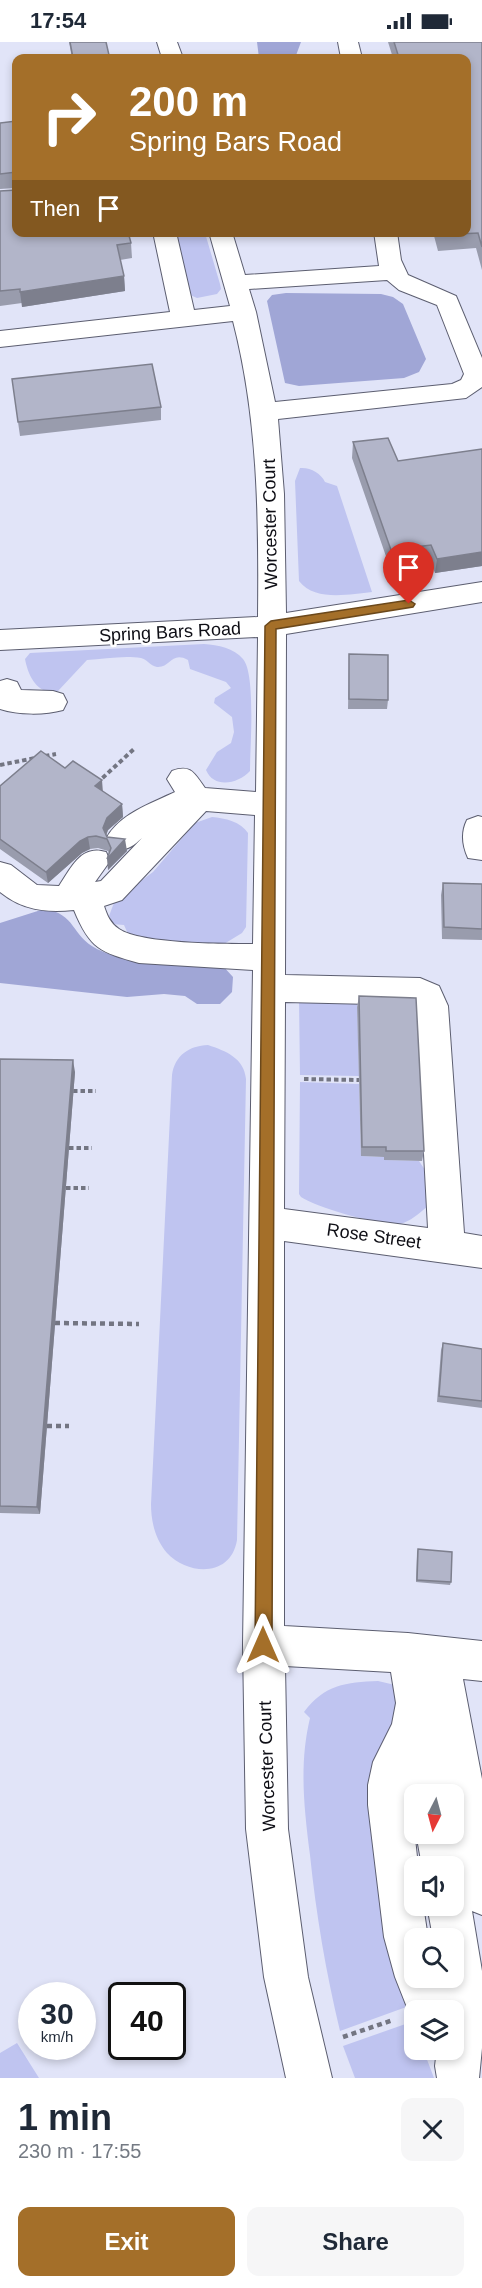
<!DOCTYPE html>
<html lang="en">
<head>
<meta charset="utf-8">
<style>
	:root { --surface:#fff; --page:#f6f6f7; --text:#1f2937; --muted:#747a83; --accent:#a46f29 }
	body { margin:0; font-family:Arial,sans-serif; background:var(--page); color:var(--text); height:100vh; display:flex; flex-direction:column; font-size:22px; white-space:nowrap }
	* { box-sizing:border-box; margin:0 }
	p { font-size:20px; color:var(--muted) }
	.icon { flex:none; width:33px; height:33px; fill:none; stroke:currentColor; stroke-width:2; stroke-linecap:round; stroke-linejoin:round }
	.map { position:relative; height:2036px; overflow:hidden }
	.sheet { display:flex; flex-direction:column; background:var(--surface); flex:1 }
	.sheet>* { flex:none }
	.top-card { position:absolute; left:12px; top:12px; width:459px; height:183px; border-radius:12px; box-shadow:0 3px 9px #0003; background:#a46f29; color:#fff; overflow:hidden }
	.needle { width:39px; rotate:186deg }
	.controls { position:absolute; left:404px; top:1742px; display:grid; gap:12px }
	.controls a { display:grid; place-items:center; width:60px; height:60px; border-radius:12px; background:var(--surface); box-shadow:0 3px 9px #0003; font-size:30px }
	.speed { position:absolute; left:18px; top:1940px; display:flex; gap:12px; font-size:30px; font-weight:700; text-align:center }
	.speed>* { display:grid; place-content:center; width:78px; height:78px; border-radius:50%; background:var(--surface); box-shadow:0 3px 9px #0003; line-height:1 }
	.speed small { font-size:15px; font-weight:400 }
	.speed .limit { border:3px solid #111; border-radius:9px; background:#fff; color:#111 }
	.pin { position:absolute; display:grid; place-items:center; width:51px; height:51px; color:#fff; margin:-62px -26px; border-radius:50% 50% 50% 0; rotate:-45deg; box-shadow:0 0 6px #0007 }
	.pin .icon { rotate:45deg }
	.me { position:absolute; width:66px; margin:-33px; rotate:0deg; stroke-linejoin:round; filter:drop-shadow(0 0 4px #0008) }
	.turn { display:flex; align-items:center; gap:21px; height:126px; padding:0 18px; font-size:27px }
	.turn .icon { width:78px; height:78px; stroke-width:2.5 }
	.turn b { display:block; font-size:42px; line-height:51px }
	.then { display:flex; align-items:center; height:57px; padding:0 18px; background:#0003; gap:12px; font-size:22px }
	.round { display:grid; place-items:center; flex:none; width:63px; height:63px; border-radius:12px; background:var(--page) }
	.summary { display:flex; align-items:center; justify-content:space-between; height:102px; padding:0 18px }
	h1 { font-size:36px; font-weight:600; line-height:45px }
	.cta { display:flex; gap:12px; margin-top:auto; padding:12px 18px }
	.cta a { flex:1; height:69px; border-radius:12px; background:var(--accent); color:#fff; font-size:24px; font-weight:600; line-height:69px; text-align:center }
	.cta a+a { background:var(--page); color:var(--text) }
	.status { display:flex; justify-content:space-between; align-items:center; height:42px; padding:0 30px; background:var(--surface); direction:ltr }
	.status svg { height:16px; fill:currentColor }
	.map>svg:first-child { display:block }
	.green { fill:#bfc4f0 }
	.forest { fill:#a0a6d6 }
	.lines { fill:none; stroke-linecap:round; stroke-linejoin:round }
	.minor-casing { stroke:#5c5e70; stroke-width:2 }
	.path-far1 { stroke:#737582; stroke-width:4; stroke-dasharray:4.5 3; stroke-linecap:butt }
	.path { stroke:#737582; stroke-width:4.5; stroke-dasharray:5 4; stroke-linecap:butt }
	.minor { fill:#fff; fill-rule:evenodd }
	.wall { fill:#999cad }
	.shaded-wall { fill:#7d7f8d }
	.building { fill:#b2b5c9; stroke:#7d7f8d; stroke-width:1.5 }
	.route { fill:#a46f29; stroke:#6b481b; stroke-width:1.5 }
	.labels { text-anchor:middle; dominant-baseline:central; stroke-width:5; stroke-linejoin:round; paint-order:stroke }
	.street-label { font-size:18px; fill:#0e0e15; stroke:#fff }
</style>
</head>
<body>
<div class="status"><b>17:54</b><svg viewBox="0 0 49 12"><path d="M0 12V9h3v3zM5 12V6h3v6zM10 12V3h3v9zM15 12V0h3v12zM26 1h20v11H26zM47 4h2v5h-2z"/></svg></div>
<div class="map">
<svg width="482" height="2036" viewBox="0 0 482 2036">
	<rect width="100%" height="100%" fill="#e1e4f8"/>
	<path class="green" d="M174 191H205L220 242 221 247 217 252 197 256 188 252Z
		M300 426C310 425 321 431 325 440L337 444 372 550C350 552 315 560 299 539L295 439Z
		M204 602C218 603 234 606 243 617 256 632 250 706 250 729 238 742 214 747 206 728L217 710 231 701 234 690 232 675 214 661 215 656 231 646 226 640 190 627 188 618C171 609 171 626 157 625 150 624 147 617 141 616 124 613 104 617 87 618L58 649C37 654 28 633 25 617L30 611Z
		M212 775C225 776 241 780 248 791L246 885 242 891 224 902 154 900 128 892 124 883 111 882 109 874 115 858 153 830 195 781Z
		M299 957 357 959 359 1034 300 1033Z
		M208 1003C226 1009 244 1016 246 1037L237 1498C231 1535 189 1534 167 1511 155 1497 151 1479 151 1462L172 1033C175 1013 189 1004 208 1003Z
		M300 1040 359 1042 361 1114 384 1115 385 1118 419 1119 429 1134 427 1165C418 1172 411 1179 400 1182 384 1185 315 1165 301 1155L299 1152Z
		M378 1639 395 1643 399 1650 409 1964 340 1989C326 1931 316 1872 310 1813 304 1766 299 1722 310 1676L304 1670C324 1643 346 1640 378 1639Z
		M414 1979V2007H423L434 2036H355L343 2004Z
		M17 2001 39 2036H0V2011Z"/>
	<path class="forest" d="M257 0H301L295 16H259Z
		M286 251 381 252 393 255 403 262 426 317 419 330 404 336 299 344 285 341 267 259 272 253Z
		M44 867C77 872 70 893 97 907 135 926 180 918 222 923L233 935 232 950 220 962H197L185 954 164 952 127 955 0 941V881Z"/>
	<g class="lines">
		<defs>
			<path id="minor" d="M157 0H177L183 16H162Z
				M338 0H358L362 16H341Z
				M153 190H176L194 268 230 264 209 190H232L245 233 379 224 374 190H397L401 218 408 233 456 254 482 316V345L466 356 278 377 284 452 286 571 482 540V560L286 592 285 933 420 936 439 944 448 964 464 1191 482 1194V1226L284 1199V1584L408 1591 482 1599V1639L463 1637 482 1737V1873L472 1869 482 1929V2006L479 2036H437L435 2024 437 2007H453V1968H414V1983L395 1935 384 1895 368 1763V1743L373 1720 392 1682 396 1661 391 1630 285 1624 288 1787 308 1935 332 2036H286L264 1935 246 1787 243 1603 253 928 139 921C100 910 90 907 74 868 46 871 22 868 0 850V820L11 823 37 843 59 844C71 826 81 802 106 810L110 819 95 840 101 839 142 796C131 806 125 810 110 806L106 797C119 772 150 762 175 750L167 737 172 729C191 722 194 731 205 746L256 750 258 595 0 608V588L258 575C259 474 258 376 233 279L0 305V289L170 270ZM387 238 399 248 437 263 464 332 461 338 452 342 275 360 256 270 249 247ZM206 769 255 773 253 902C224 902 141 902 119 887 110 881 107 873 104 864L122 858ZM285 960 416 963 428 1186 284 1167ZM410 1750 414 1761V1752H453V1791H416L422 1824H453V1841L458 1839 459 1846 453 1843V1863H427L433 1896H453V1935H414V1896H428L423 1863H414V1824H418Z
				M7 637 17 640 21 648 53 649 63 652 67 660 63 668C45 673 18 673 0 667V639Z
				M478 774 482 775V818L468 816C462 803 461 790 467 778Z"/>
		</defs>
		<use href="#minor" class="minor-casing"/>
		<path class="path-far1" d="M45 714 56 712
			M0 723 35 716
			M97 741 134 707
			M304 1037 359 1038
			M73 1049H96
			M69 1106H92
			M66 1146H89"/>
		<path class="path" d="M55 1281 139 1282
			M47 1384H69
			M343 1995 393 1978"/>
		<use href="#minor" class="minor"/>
	</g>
	<path class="wall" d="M69 0H106L109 16H72Z
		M388 0H482V228L476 206 438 209 433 190H466V16H393Z
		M0 81 131 201 132 216 120 218 124 234 125 249 22 265V261L0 264V149L16 148V146L0 147Z
		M161 365V378L20 394 18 380Z
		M353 400 398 419 482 407V524L435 531 429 517 389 523 352 416Z
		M349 612 388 658 387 667H348Z
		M65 726 122 762 123 775 108 788 106 794 107 795 127 809 108 828 109 811 108 809 98 806 90 807 82 811 48 841 0 807V744Z
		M443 841 482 842V898L442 897 441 853Z
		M359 954 424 1109 422 1119 384 1118V1115L361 1114 357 965Z
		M0 1017 75 1030 40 1472 0 1471Z
		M443 1301 482 1307V1366L437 1360 441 1308Z
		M418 1507 451 1540 450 1543 416 1540 417 1510Z"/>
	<path class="shaded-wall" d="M124 234 125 249 22 265 20 250Z
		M482 510V524L435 531 437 517Z
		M102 738 103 751 95 744Z
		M122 762 123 775 108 788 104 798 103 786 107 776Z
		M88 795 90 807 82 811 48 841 46 830 80 799Z
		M125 797 127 809 108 828 107 817Z
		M73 1018 75 1030 40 1472 37 1465Z"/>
	<path class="building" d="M70 0H106L109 13 73 16Z
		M394 0H482V205L478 191 439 193V190H466V16H399Z
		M16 79V190H128L131 201 117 203 124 234 20 250V247L0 249V149L16 148V130L0 132V81Z
		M152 322 161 365 18 380 12 337Z
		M388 396 398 419 482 407V510L437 517 431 503 391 508 353 400Z
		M349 612 388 613V658L349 657Z
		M41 709 65 726 73 719 102 738 95 744 122 762 107 776 103 786 107 795 125 797 107 817 111 806 107 797 96 794 88 795 80 799 46 830 0 797V744Z
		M443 841 482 842V887L444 885Z
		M359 954 416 956 424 1109H386V1105H362Z
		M0 1017 73 1018 37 1465 0 1464Z
		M443 1301 482 1307V1359L439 1354Z
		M418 1507 452 1510 451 1540 417 1538Z"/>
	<path class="route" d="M409 558 415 562 413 565 276 587 272 1603 269 1609 263 1612 258 1609 255 1603 265 584 271 579Z"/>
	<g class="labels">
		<g class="street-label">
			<text transform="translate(270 482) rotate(-91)">Worcester Court</text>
			<text transform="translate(170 590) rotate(-3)">Spring Bars Road</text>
			<text transform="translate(374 1194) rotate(8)">Rose Street</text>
			<text transform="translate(267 1724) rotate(-92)">Worcester Court</text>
		</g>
	</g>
</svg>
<div class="controls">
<a><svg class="needle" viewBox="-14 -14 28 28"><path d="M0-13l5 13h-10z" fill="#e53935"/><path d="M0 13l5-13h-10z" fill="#747a83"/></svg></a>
<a><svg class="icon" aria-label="sound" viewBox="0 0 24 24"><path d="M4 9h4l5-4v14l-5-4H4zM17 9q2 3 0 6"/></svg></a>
<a><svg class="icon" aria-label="search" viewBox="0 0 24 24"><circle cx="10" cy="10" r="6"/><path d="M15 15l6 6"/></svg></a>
<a><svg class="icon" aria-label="layers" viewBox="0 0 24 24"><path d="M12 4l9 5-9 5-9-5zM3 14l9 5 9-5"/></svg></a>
</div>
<div class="speed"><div>30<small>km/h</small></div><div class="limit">40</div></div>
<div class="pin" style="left:409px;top:562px;background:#d93025"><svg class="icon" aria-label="arrive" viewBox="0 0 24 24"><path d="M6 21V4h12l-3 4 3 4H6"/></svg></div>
<svg class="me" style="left:263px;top:1603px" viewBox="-20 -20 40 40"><path d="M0-17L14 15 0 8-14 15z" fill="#a46f29" stroke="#fff" stroke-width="4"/></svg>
<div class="top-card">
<div class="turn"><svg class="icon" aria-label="right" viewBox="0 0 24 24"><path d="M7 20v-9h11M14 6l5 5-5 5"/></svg><div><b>200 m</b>Spring Bars Road</div></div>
<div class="then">Then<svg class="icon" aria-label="arrive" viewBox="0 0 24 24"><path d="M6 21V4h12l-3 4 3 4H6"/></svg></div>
</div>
</div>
<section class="sheet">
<div class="summary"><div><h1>1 min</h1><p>230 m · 17:55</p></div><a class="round"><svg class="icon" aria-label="close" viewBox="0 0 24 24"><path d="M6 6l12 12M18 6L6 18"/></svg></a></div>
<div class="cta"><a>Exit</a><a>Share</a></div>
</section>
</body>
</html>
